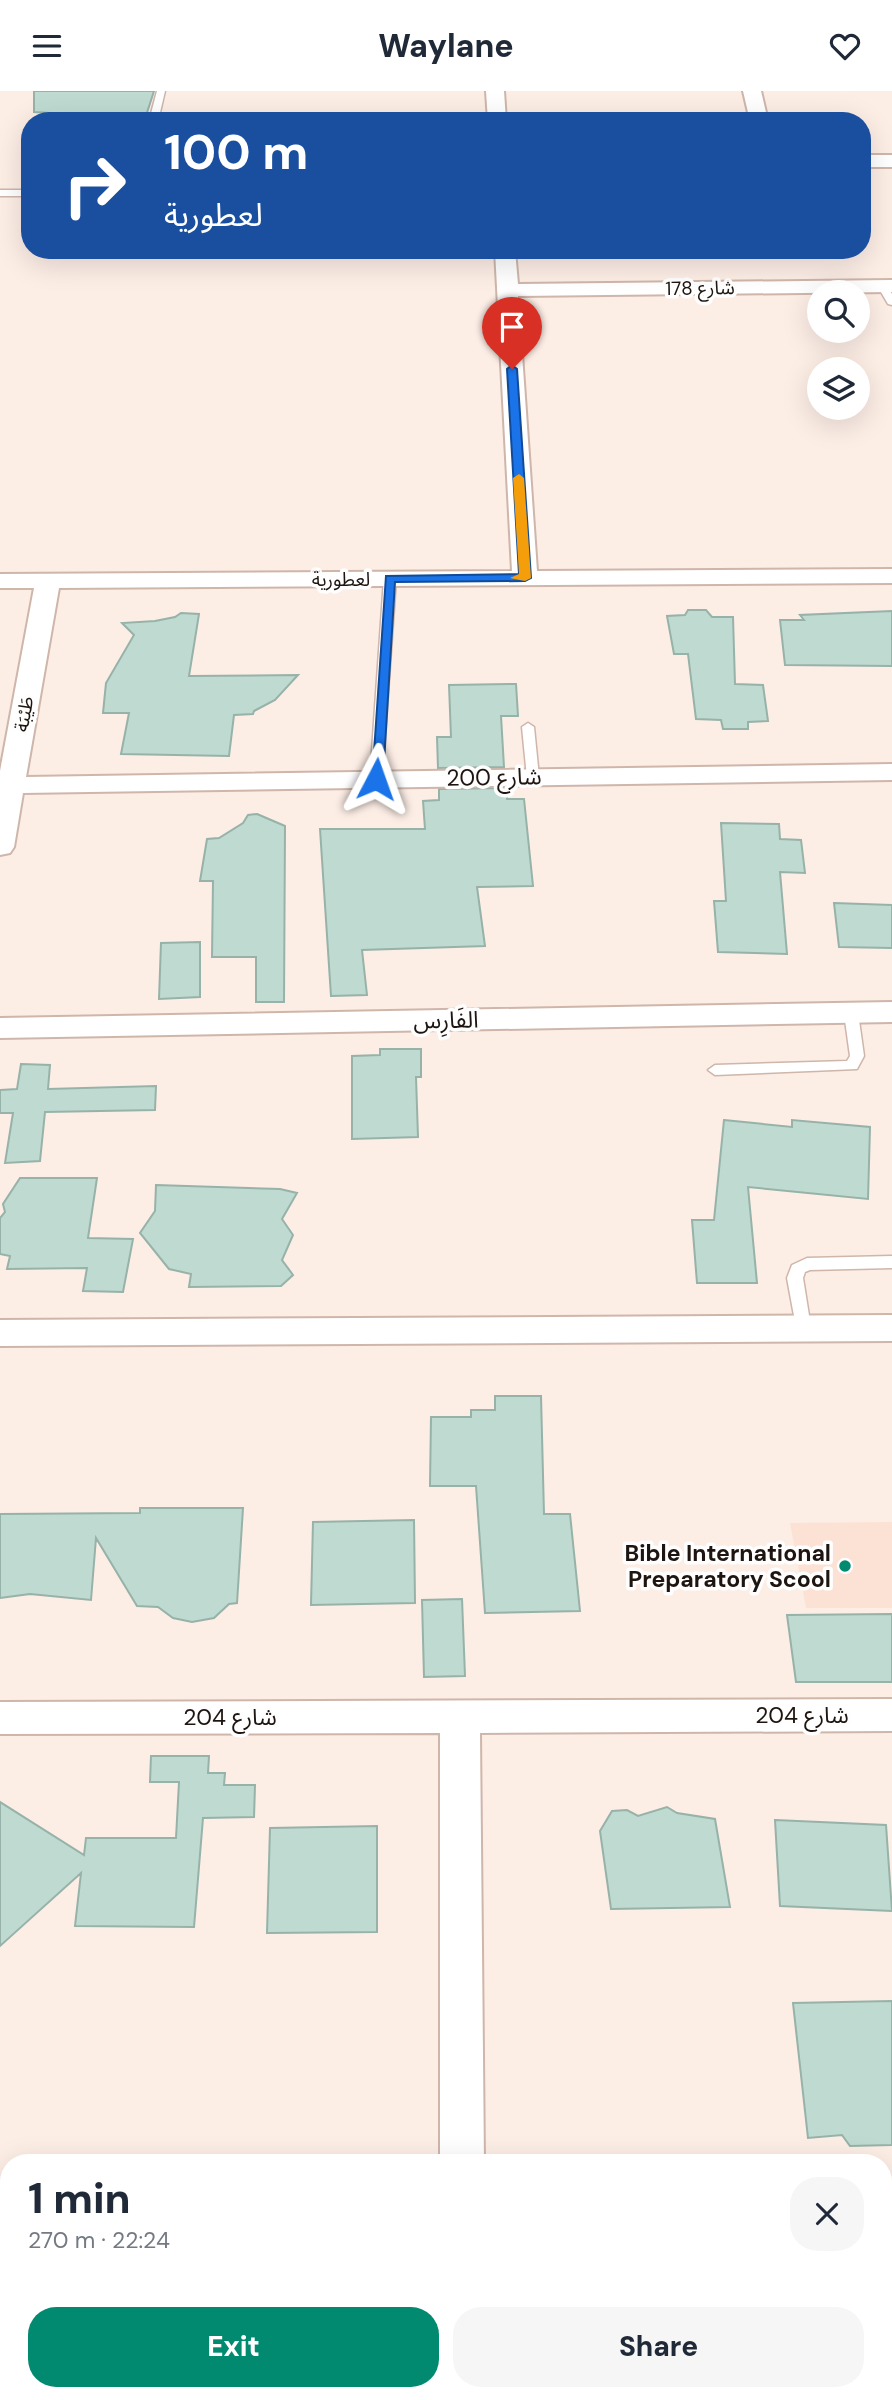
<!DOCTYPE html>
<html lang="en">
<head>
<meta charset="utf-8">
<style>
	:root { --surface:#fff; --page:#f6f6f7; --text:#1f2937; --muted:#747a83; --accent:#028a70 }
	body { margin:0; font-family:"DM Sans","Noto Sans Arabic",sans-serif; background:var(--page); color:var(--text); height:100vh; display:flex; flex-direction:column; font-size:26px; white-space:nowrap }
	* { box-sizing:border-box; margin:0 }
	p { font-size:23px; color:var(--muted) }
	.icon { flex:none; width:38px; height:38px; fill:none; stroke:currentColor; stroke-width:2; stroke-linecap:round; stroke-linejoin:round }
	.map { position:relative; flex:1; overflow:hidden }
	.sheet { position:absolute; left:0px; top:2063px; width:892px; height:247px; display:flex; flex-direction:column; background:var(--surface); border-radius:28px 28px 0 0; box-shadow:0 7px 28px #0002 }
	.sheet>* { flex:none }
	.top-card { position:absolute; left:21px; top:21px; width:850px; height:147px; border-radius:28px; box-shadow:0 7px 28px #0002; background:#1a4fa0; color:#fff; overflow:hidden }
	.tools { position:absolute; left:807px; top:189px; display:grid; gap:14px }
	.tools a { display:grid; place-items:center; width:63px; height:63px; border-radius:50%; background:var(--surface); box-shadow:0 7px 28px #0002; font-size:35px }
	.pin { position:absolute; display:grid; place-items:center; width:60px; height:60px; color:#fff; margin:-72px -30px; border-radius:50% 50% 50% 0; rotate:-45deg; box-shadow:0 0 7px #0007 }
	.pin .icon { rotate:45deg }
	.me { position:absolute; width:77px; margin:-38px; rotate:4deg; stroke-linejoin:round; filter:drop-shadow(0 0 5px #0008) }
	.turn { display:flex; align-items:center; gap:24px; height:147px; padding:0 28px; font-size:32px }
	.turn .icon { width:91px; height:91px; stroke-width:2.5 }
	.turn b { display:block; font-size:49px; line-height:60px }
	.round { display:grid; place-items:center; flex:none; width:74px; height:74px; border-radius:28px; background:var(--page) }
	.summary { display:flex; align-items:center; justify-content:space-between; height:119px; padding:0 28px }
	h1 { font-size:42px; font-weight:800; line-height:52px }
	.action { display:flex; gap:14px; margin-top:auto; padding:14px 28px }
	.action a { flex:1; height:80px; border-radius:28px; background:var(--accent); color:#fff; font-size:28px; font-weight:800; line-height:80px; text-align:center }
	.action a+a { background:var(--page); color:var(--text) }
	header { display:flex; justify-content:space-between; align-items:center; height:91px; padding:0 28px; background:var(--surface); font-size:32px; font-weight:800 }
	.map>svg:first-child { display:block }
	.built { fill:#fce2d5 }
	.building { fill:#bfdbd1; stroke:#97b2a9; stroke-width:2 }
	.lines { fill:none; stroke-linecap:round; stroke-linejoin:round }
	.service-casing { stroke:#cfb6aa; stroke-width:3 }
	.minor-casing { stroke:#cfb6aa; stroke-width:4 }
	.tertiary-casing { stroke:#cfb6aa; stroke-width:4 }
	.service { fill:#fff; fill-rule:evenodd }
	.minor { fill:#fff; fill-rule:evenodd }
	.tertiary { fill:#fff; fill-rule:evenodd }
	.route { fill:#1a73e8; stroke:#114b97; stroke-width:2 }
	.slow { fill:#f59e0b }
	.poi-dot { fill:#028a70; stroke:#fefefe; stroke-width:2.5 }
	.labels { text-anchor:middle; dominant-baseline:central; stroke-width:7; stroke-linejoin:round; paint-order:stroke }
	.far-street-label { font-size:19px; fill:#1e1511; stroke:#fefefe }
	.street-label { font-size:23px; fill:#1e1511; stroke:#fefefe }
	.poi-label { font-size:23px; font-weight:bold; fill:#1e1511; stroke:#fefefe; text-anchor:end }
</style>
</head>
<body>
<header><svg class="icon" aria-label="menu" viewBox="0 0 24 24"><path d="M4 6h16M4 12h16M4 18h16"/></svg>Waylane<svg class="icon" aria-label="heart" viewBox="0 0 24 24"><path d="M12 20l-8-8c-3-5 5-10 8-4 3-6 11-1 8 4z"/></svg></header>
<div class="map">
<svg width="892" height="2309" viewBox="0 0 892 2309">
	<rect width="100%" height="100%" fill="#fcede5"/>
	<path class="built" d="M892 1431V1517H806L790 1432Z"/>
	<path class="building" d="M34 0H154L145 28 34 21Z
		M688 519H706L712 526H733L735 593 763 594 768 630 748 631V638H723L721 629 696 628 688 563H674L667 525 685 524Z
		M892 520V575L785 574 780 529H804L800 524Z
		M181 522 199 523 189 585 298 584 275 609 254 620 253 623 234 624 229 665 121 663 129 622H103L106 592 134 544 122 532 155 530 175 526Z
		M516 593 518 625H501L504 676 438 677 437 646H451L449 594Z
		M506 697 507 708H524L533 795 477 796 485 855 362 859 367 904 331 905 320 738H425L423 710 439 709V698Z
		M257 723 285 735 284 911H256V866H212L213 790H200L207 748 219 747 243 732 248 724Z
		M721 732 779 733 780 748 801 749 805 782 780 781 787 863 718 861 714 810H726Z
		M834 812 892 814V857L839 856Z
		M200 851V906L159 908 161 852Z
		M380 958H421V986H416L418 1046 352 1048V965L380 964Z
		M21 973 50 974 48 998 156 995 155 1019 45 1021 40 1070 5 1072 13 1022H0V999L17 998Z
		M724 1029 792 1036V1029L870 1036 868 1108 748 1096 757 1192H697L692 1129H714Z
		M20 1087H97L88 1147 133 1148 123 1201 83 1200 87 1177 7 1178 10 1165 0 1163V1127L5 1121 3 1113Z
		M156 1094 280 1098 297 1102 282 1128 293 1144 282 1169 293 1184 281 1195 189 1196 191 1183 169 1178 140 1142 155 1120Z
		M495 1305H541L544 1423H570L580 1520 485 1522 476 1395H430L431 1326H471V1319H495Z
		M140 1417H243L237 1512 229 1513 214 1527 192 1531 173 1527 158 1516 137 1515 96 1447 91 1509 30 1503 0 1507V1423L140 1422Z
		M414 1429 415 1512 311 1514 313 1431Z
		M462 1508 465 1585 424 1586 422 1509Z
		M892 1523V1591H796L787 1524Z
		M151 1665H209L208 1682H225L224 1694H255L254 1726 203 1727 194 1836 75 1835 81 1782 0 1855V1711L84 1764 86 1747H176L179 1691H150Z
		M667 1716 677 1722 715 1728 730 1816 611 1818 600 1740 612 1720 627 1719 638 1725Z
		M775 1729 886 1734 892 1820 780 1815Z
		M377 1735V1841L267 1842 270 1737Z
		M892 1910V2054L850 2055 842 2044 808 2047 793 1912Z"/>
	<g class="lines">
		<defs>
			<path id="service" d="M157 0H165L158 30H149Z
				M0 99H30V105H0Z
				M879 194 888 196 892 203V214L888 213 878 196Z
				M390 484 396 488 382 688 376 692 370 688 384 488Z
				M528 632 534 636 539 686 533 690 527 686 522 636Z
				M851 917 858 922 864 965 857 978 715 984 708 979 715 974 847 970 850 965 844 922Z
				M892 1165V1177L810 1179 805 1181 803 1187 811 1237 809 1241H797L787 1187 792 1174 807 1167Z"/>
			<path id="minor" d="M486 0H504L506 30H488Z
				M743 0H761L768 30H750Z
				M863 64H892V76H863Z
				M495 159H515L518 193 892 189V201L518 205 537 480 892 478V492L59 497 26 686 892 673V689L23 702 14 756 10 762 0 764V680L34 497H0V483L512 480Z
				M892 911V931L0 947V927Z
				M892 1224V1250L0 1255V1229Z
				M892 1608V1640L480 1642 484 2072H440V1642L0 1643V1611Z
				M0 2223H9V2271H0Z"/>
			<path id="tertiary" d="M892 2156V2211L884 2215V2160Z
				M884 2259H892V2309L864 2307 862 2301H884Z
				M0 2262H9V2301H32L29 2309H0Z"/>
		</defs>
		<use href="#service" class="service-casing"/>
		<use href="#minor" class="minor-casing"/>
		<use href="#tertiary" class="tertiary-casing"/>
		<use href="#service" class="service"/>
		<use href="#minor" class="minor"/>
		<use href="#tertiary" class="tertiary"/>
	</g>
	<path class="route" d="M512 274 517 278 531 487 525 490 395 491 383 688 376 692 372 691 386 485 519 483 507 278Z"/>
	<path class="slow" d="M519 383 524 387 531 487 525 490 510 487 519 483 513 387Z"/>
	<circle class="poi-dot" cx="845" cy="1475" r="7"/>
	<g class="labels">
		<g class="far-street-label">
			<text transform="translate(700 197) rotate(-1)">شارع 178</text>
			<text x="341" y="488">لعطورية</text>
			<text transform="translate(24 623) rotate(-80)">طَيْبَة</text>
		</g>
		<g class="street-label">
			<text transform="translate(494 686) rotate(-1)">شارع 200</text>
			<text transform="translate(446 929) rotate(-1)">الفَارِس</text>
			<text x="802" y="1624">شارع 204</text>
			<text x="230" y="1626">شارع 204</text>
		</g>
		<g class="poi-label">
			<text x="831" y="1462">Bible International<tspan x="831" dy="26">Preparatory Scool</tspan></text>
		</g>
	</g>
</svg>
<div class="tools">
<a><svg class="icon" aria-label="search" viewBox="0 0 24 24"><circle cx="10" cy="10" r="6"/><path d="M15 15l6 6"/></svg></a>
<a><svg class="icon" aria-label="layers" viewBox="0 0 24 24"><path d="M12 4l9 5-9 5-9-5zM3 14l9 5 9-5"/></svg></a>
</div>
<div class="pin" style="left:512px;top:278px;background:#d93025"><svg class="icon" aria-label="arrive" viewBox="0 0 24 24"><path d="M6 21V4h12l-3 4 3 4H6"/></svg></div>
<svg class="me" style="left:376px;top:688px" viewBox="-20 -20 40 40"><path d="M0-17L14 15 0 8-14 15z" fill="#1a73e8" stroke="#fff" stroke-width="4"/></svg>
<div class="top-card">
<div class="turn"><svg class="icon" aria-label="right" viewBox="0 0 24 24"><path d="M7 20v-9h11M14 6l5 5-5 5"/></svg><div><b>100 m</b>لعطورية</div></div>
</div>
<section class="sheet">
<div class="summary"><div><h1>1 min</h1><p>270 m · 22:24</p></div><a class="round"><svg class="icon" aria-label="close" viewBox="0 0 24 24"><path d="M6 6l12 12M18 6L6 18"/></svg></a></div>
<div class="action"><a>Exit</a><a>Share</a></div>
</section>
</div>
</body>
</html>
